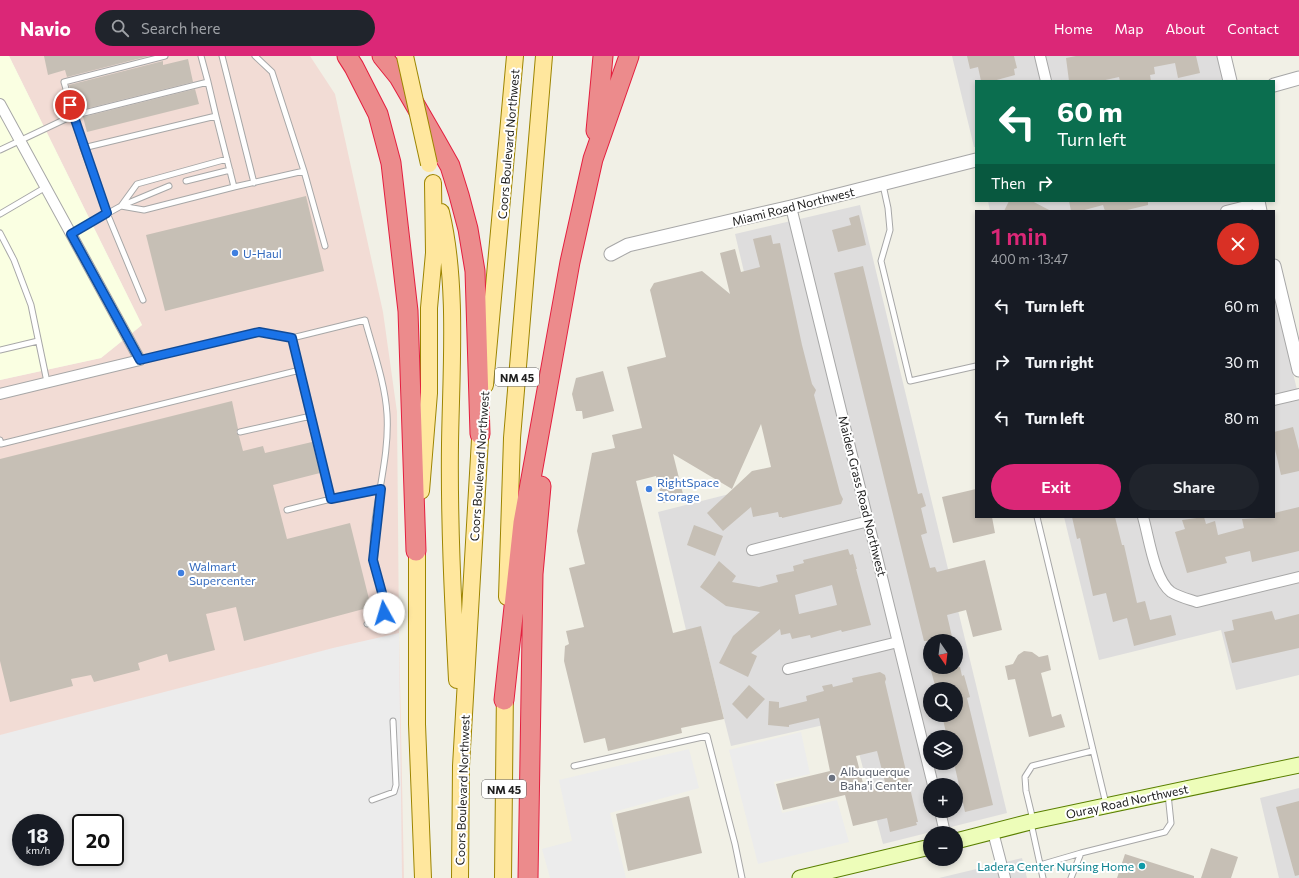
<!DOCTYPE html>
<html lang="en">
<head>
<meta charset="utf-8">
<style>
	:root { --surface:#171b24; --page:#20242c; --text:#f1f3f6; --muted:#9ea1a6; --accent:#db2777 }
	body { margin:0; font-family:Commissioner,sans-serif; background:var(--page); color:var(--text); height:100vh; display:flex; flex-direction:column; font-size:15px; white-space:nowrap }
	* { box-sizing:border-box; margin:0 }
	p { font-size:13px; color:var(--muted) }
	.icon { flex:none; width:22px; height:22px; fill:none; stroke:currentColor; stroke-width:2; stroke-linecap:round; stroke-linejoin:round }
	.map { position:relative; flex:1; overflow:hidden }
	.drawer { position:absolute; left:975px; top:154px; width:300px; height:308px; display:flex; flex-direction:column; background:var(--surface); border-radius:0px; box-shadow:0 2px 6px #0003 }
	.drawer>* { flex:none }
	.top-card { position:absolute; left:975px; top:24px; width:300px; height:122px; border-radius:0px; box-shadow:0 2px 6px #0003; background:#0b6e4f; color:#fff; overflow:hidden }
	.needle { width:26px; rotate:166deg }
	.tools { position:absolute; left:923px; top:578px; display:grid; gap:8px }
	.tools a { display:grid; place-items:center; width:40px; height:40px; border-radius:50%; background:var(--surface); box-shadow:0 2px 6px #0003; font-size:20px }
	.speed { position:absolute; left:12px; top:758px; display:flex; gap:8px; font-size:20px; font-weight:700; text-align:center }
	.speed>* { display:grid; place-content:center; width:52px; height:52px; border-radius:50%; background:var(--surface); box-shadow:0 2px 6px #0003; line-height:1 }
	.speed small { font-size:10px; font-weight:400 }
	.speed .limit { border:2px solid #111; border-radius:6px; background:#fff; color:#111 }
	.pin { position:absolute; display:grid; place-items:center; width:34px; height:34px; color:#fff; margin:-17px; border:2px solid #fff; border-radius:50%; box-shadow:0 1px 4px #0007 }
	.me { position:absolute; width:44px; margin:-22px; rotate:354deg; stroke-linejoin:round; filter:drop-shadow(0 0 3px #0008) }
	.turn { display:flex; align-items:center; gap:14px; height:84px; padding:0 16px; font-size:18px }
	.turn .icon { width:52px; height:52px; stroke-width:2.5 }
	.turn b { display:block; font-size:28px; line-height:34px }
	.then { display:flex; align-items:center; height:38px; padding:0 16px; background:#0003; gap:8px; font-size:15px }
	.round { display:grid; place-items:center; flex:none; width:42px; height:42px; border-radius:21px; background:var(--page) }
	.headline { display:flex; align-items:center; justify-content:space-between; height:68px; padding:0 16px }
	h1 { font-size:24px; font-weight:600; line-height:30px; color:var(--accent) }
	.button { display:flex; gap:8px; margin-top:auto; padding:8px 16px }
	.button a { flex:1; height:46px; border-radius:24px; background:var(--accent); color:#fff; font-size:16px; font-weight:600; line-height:46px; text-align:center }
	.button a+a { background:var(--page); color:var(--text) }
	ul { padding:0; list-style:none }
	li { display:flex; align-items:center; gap:12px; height:56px; padding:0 16px }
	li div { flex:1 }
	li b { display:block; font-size:15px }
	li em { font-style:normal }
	header { display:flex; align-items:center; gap:24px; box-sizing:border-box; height:56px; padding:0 20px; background:var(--accent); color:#fff }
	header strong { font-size:19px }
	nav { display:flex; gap:22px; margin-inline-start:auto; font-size:14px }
	.search { width:280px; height:36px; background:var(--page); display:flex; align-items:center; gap:10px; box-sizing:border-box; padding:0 14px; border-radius:22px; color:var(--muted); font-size:15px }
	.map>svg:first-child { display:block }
	.residential { fill:#dedddd; fill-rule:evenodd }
	.commercial { fill:#f2dcd5; fill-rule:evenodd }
	.education { fill:#faffe2 }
	.parking { fill:#ececec; fill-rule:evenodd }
	.building { fill:#c6bfb5; fill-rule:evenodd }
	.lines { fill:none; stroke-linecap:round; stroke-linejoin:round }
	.service-casing { stroke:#a7a7a7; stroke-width:7 }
	.minor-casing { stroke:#a7a7a7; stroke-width:12 }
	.tertiary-casing { stroke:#a7a7a7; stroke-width:15 }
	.secondary-casing { stroke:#5a7f00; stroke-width:17 }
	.primary-casing { stroke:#9d8500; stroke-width:18 }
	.motorway-casing { stroke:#e41f3f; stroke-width:21 }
	.service { stroke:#fff; stroke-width:5 }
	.minor { stroke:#fff; stroke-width:10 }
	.tertiary { stroke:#fff; stroke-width:13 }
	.secondary { stroke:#edfdb9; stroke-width:15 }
	.primary { stroke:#ffe79e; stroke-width:16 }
	.motorway { stroke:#ec8b8c; stroke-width:19 }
	.primary-bridge-casing { stroke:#9d8500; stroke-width:18; stroke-linecap:butt }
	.primary-bridge { stroke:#ffe79e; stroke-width:16 }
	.route-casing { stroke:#114b97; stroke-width:10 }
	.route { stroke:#1a73e8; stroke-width:7 }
	.shop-dot { fill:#3f7fe0; stroke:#fff; stroke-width:1.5 }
	.worship-dot { fill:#6b7280; stroke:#fff; stroke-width:1.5 }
	.culture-dot { fill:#0f9aa8; stroke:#fff; stroke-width:1.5 }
	.labels { text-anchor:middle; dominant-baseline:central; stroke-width:4; stroke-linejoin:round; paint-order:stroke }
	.shield { fill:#fff; stroke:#636363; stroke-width:1 }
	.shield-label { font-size:11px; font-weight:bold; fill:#202020 }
	.street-label { font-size:12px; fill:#202020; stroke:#fff }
	.shop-label { font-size:12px; fill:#366cbe; stroke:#fff; text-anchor:start }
	.worship-label { font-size:12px; fill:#5b616d; stroke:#fff; text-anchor:start }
	.culture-label { font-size:12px; fill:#0d838f; stroke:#fff; text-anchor:end }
</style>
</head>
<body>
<header>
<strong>Navio</strong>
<div class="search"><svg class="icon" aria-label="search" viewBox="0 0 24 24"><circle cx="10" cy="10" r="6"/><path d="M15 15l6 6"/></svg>Search here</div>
<nav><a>Home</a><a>Map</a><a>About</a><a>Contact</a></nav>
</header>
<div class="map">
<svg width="1299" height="822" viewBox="0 0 1299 822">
	<rect width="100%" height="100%" fill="#f1f0e6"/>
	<path class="residential" d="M952 0H1217L1223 25H976V91H974Z
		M988 145H1252L1254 155H990Z
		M860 149 1007 757 883 788 850 663 731 690 701 571 686 574 658 456 793 422 735 178ZM930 585H956V611H930ZM930 633H956V659H930ZM930 681H956V707H930ZM930 729H956V755H930Z
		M1274 238 1299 342V619L1236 634 1221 574 1099 604 1064 461H1274Z
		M1299 732V822H1279L1260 742Z
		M1022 802 1027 822H939Z"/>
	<path class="commercial" d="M9 0H310L335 38 383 256 397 356 399 577 404 822H0V324L101 302 142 269ZM21 767H55V801H21ZM81 767H115V801H81Z"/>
	<path class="education" d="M0 0H9L142 269 101 302 0 324Z"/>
	<path class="parking" d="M399 577 402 822H0V679L333 592ZM21 767H55V801H21ZM81 767H115V801H81Z
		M801 676 810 718 774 726 782 757 837 744 849 786 758 808 729 694Z
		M689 693 699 732 610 757 626 822H550L542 793 572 785 559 724Z"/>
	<path class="building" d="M44 0H149L67 21 65 14 48 19Z
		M967 0H1014L1017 12 1014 13 1015 19 993 25H981L978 11 970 13Z
		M1076 0H1196L1200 17 1178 22 1175 7 1154 11 1155 18 1150 19 1151 25H1120L1119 21 1101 25H1069L1066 2Z
		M188 3 193 26 81 54 79 45 74 46 69 29 163 5V9Z
		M195 33 199 48 87 76 83 61Z
		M306 140 324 215 165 255 146 179Z
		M1009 145H1032L1051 155H1004Z
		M1069 145H1148V149L1123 155H1105L1103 149 1081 155H1071Z
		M859 159 866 189 838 196 832 174 851 169 849 162Z
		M771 179 773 188 780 187 802 289 812 328 816 334 814 339 840 437 843 443 841 448 782 462V461H779L778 456 753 461 751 451 723 475 707 457 752 415 771 411 761 368 732 433 673 398 684 442 663 447 656 420 636 425 673 577 701 570 724 663 681 672 682 677 608 695 605 682 584 687 564 605 565 590 569 588 566 575 584 571 569 512 585 508 577 475 592 397 615 392 612 379 642 372 627 311 666 301 650 234 654 227 702 215 730 238 720 197 735 193 741 216 760 211 753 183Z
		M863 210 916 430 918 438 922 437 926 450 921 452 927 477 921 479 930 512 935 511 937 516 985 504 1002 574 973 581 966 554 947 559 953 585H924L834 217Z
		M603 315 614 355 583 363 582 355H576L572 338 576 322Z
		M232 345 238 373 236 376 239 380 243 395 263 390 265 397 312 386 320 417 273 429 287 483 350 467 371 551 244 585 236 551 206 558 215 594 169 606 167 598 138 607 140 614 94 626 91 619 71 623 73 630 10 646 0 605V403Z
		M1293 371 1299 394V415L1281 419 1274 389V376Z
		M976 433V461H992L995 477 953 487 942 441Z
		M1299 451V495L1252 506 1250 495 1225 501 1227 507 1187 517 1175 476 1185 473 1182 464 1204 461 1206 468 1215 465 1218 479 1244 472 1242 463 1274 461V457Z
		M1072 461H1115L1122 489H1124L1137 547 1145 545 1150 564 1171 559 1176 579 1134 590 1127 562 1113 566 1106 537 1093 540 1080 482 1077 483Z
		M694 469 723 480 715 500 687 489Z
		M848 493 850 499 853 498 857 513H856L871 569 842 576 841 574 811 582 810 579 792 583 790 577 781 579 780 573 751 597 757 600 748 621 719 607 733 580 760 556 726 550 700 531 719 505 736 520 732 526 759 531 778 526 776 519 794 515 793 510 804 507 803 504ZM832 529 837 549 799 558 795 539Z
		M1272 555 1275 564 1299 558V592L1232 607 1224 576 1234 574 1232 564Z
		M1024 595 1032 596 1039 601 1048 599 1051 614 1041 617 1052 661 1061 658 1065 671 1029 681 1015 623 1008 624 1005 610 1013 608 1018 599Z
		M930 611H960L962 620 964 619 970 641 967 642 993 749 965 756 954 707H956V681H947L942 659H956V633H936Z
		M880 616 885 619 886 623 885 626 918 766H916L917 769 890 776 887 762 853 770 845 739 783 754 776 728 830 715 819 662 789 669V671L768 669 769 645 779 646V652L807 645 806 640 824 635 822 630 832 628 833 631 853 626 852 622ZM877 695 885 726 864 731 856 700Z
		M749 629 765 643 747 663 732 648Z
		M689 740 702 797 628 815 616 758Z
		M1299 745V819L1295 820 1276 751Z
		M1211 792 1238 801 1231 822H1201Z
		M1125 798 1194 820V822H1117Z"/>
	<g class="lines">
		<defs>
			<path id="service" d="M165 0 64 26 83 92 216 60 208 26
				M222 0 254 127
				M83 92 107 157 143 244
				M0 94 72 60 208 26 201 0
				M304 115 325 190
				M186 125 230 114
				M883 129 888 152 890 174 881 205 910 325 976 310
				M234 131 304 115 272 16 255 0
				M121 150 144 154 234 131 216 60
				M121 150 137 128 227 103
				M0 158 46 131
				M0 177 14 204 31 249 47 326
				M71 178 121 150 169 130
				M0 294 38 285
				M140 304 259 276 292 282
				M240 376 311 360
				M0 384 1 388 300 314
				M287 454 331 443
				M1037 461 1106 748
				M367 568C370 567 375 566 378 563 393 553 374 518 373 503 371 455 390 407 387 358 385 326 373 294 365 264L292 282 331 443 381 433
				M574 710 707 680 735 788 742 822
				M372 744 394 736 396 729 393 665
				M1033 764 1026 735 1025 721 1032 710 1092 695
				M1031 767 1043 822
				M1040 809 1081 797
				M1071 822 1081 797 1165 776 1171 767 1168 738"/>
			<path id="minor" d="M1040 0 1046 25
				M0 48 140 304 0 338
				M791 151 933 729
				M1226 155 1258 147
				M1274 344 1299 338
				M1143 461C1149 481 1154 523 1171 536 1179 541 1188 543 1197 546L1299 521
				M752 494 869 465
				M788 613 898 586
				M940 755 945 777
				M993 776 1005 822"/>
			<path id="tertiary" d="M1224 0 1230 25
				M1274 29 1299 22
				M1258 145 1260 155
				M611 198 628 189 791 151 976 104
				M1274 210 1299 314"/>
			<path id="secondary" d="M956 785 1034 765 1299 709
				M800 822 930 791"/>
			<path id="primary" d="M441 156C458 227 451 316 450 388 449 467 453 545 457 624
				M485 329 515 0
				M421 435 429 337V252L434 197 433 127
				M417 484V668L423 822
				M507 541 512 382 544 0
				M460 822 461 710 481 366
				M503 822 505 632"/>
			<path id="motorway" d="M347 0 354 11 378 58 391 107 408 255 416 495
				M382 0 399 21 436 85 450 110 459 139 468 173 475 215 480 378
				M596 75 603 0
				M504 644 523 467 570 206 593 103 629 0
				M528 822 533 518 541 430"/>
		</defs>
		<use href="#service" class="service-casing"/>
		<use href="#minor" class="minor-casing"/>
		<use href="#tertiary" class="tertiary-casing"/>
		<use href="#secondary" class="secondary-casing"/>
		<use href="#primary" class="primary-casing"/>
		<use href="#motorway" class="motorway-casing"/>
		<use href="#service" class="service"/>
		<use href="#minor" class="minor"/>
		<use href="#tertiary" class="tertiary"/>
		<use href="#secondary" class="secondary"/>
		<use href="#primary" class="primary"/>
		<use href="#motorway" class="motorway"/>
		<defs>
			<path id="primary-bridge" d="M405 0 429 108"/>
		</defs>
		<use href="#primary-bridge" class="primary-bridge-casing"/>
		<use href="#primary-bridge" class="primary-bridge"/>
	</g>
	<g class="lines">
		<defs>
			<path id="route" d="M70 49 107 157 71 178 140 304 259 276 292 282 331 443 381 433 373 504 384 544V557"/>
		</defs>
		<use href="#route" class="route-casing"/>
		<use href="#route" class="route"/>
	</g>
	<g class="shop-dot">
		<circle cx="235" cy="197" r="4"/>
		<circle cx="649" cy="433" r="4"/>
		<circle cx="181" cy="517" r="4"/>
	</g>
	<circle class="worship-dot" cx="832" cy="722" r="4"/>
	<circle class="culture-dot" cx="1142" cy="810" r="4"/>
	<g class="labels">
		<g class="shield">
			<rect x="495" y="312" width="44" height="18" rx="3"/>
			<rect x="482" y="724" width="44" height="18" rx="3"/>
		</g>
		<g class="shield-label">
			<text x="517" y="321">NM 45</text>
			<text x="504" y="733">NM 45</text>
		</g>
		<g class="street-label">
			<text transform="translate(508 88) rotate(-85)">Coors Boulevard Northwest</text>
			<text transform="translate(793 150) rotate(-14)">Miami Road Northwest</text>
			<text transform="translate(479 410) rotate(-86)">Coors Boulevard Northwest</text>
			<text transform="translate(863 440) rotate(76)">Maiden Grass Road Northwest</text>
			<text transform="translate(462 734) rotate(-88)">Coors Boulevard Northwest</text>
			<text transform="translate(1127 745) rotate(-12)">Ouray Road Northwest</text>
		</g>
		<g class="shop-label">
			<text x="243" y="197">U-Haul</text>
			<text x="657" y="426">RightSpace<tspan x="657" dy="14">Storage</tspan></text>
			<text x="189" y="510">Walmart<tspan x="189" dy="14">Supercenter</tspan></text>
		</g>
		<g class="worship-label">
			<text x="840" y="715">Albuquerque<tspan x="840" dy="14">Baha'i Center</tspan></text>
		</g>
		<g class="culture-label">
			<text x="1134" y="810">Ladera Center Nursing Home</text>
		</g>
	</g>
</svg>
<div class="tools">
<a><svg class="needle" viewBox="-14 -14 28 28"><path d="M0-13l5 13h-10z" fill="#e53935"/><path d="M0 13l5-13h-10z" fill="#9ea1a6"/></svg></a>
<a><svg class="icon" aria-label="search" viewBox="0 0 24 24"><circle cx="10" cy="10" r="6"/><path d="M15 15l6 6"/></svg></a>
<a><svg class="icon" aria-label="layers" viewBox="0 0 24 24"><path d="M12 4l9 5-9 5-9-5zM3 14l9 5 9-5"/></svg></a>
<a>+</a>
<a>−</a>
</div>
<div class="speed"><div>18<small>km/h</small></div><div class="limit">20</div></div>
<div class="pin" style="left:70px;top:49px;background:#d93025"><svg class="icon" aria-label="arrive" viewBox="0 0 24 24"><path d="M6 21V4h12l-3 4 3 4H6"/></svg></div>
<svg class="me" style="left:384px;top:557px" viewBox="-20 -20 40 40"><circle r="19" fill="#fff"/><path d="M0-13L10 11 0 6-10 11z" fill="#1a73e8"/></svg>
<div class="top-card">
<div class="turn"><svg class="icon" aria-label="left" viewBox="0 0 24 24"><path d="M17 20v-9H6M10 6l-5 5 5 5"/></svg><div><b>60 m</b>Turn left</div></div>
<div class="then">Then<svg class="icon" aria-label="right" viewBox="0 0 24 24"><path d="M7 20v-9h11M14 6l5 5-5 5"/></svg></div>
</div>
<section class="drawer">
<div class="headline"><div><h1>1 min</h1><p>400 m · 13:47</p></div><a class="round" style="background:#d93025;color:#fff"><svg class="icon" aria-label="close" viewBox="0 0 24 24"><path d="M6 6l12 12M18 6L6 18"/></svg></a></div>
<ul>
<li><svg class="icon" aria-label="left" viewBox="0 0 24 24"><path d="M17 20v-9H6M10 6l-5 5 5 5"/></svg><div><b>Turn left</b></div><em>60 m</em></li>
<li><svg class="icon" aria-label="right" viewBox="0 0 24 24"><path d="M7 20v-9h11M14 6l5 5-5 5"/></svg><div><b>Turn right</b></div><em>30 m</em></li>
<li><svg class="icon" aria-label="left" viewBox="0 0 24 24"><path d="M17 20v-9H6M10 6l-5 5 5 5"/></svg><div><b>Turn left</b></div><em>80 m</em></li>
</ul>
<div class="button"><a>Exit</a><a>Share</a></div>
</section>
</div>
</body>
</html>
